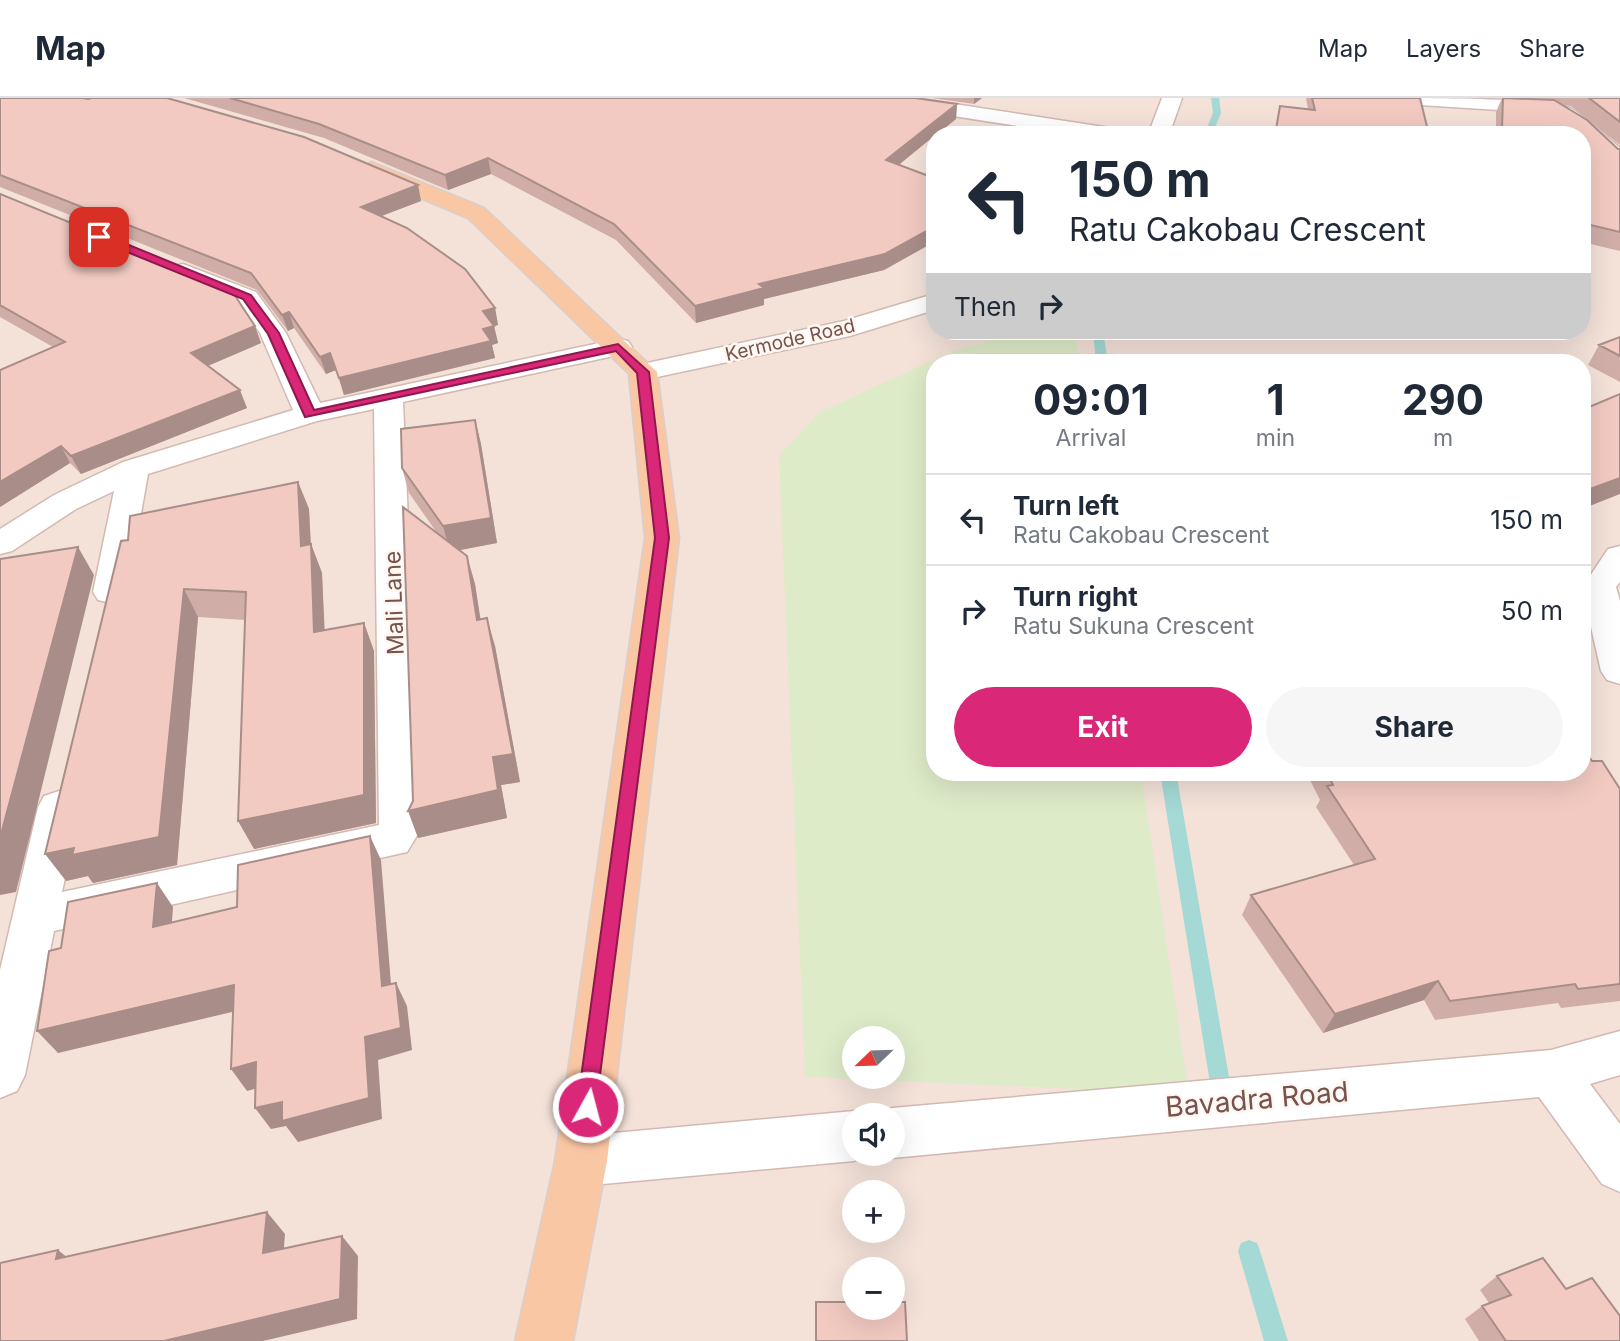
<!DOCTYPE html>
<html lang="en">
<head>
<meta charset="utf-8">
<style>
	:root { --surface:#fff; --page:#f6f6f7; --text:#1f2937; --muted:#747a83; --line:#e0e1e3; --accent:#db2777 }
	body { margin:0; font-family:Inter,sans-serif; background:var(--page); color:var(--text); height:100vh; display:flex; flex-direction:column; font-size:26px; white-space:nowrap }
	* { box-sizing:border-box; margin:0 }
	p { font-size:23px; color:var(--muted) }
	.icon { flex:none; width:38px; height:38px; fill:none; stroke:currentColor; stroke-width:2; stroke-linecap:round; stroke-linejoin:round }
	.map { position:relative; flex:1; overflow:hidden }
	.sheet { position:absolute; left:926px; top:256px; width:665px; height:427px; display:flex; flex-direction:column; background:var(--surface); border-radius:28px; box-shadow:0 7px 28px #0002 }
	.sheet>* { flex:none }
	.hud { position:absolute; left:926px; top:28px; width:665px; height:214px; border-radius:28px; box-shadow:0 7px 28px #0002; background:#fff; color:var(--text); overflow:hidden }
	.needle { width:46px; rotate:247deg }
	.buttons { position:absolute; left:842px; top:928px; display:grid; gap:14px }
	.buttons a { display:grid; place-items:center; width:63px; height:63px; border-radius:50%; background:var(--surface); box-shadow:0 7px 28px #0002; font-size:35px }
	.pin { position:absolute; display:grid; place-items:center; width:60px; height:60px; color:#fff; margin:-30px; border-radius:14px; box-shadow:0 4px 10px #0006 }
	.me { position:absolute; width:77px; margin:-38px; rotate:7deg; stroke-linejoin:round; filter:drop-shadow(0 0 5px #0008) }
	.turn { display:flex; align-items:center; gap:24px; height:147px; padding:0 28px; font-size:32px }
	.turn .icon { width:91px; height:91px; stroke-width:2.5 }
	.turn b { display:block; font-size:49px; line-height:60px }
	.then { display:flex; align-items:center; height:66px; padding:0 28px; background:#0003; gap:14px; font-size:26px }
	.eta { display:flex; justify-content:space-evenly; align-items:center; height:119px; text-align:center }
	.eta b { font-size:42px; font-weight:700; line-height:49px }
	.cta { display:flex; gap:14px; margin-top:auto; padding:14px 28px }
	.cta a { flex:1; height:80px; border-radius:42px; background:var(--accent); color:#fff; font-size:28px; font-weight:700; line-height:80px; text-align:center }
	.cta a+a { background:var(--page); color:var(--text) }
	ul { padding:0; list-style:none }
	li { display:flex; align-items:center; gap:21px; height:91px; padding:0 28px; border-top:2px solid var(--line) }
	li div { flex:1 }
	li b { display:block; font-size:26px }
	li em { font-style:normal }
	header { display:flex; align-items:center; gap:42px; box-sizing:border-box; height:98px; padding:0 35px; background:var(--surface); border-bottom:2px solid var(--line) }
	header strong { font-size:33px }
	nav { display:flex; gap:38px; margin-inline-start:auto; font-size:24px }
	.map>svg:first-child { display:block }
	.residential { fill:#f4e2d9; fill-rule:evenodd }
	.green { fill:#deebc8; fill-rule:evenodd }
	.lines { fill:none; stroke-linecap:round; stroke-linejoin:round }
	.stream { fill:#a5d9d5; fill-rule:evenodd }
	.minor-casing { stroke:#d2b9b2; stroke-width:3 }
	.major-casing { stroke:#d9cfcd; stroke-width:3 }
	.minor { fill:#fff; fill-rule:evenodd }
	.major { fill:#fac7a5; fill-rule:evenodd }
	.wall { fill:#d0aea7 }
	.shaded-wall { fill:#a98d88 }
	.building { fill:#f2cac2; stroke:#a98d88; stroke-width:2 }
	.route { fill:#db2777; stroke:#8e194d; stroke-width:2 }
	.labels { text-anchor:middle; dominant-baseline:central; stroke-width:5; stroke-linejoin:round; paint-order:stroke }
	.far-street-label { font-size:19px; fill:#78534d; stroke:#fff7f2 }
	.street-label { font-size:23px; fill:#78534d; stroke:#fff7f2 }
	.near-street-label { font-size:28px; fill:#78534d; stroke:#fff7f2 }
</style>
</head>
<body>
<header>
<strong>Map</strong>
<nav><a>Map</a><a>Layers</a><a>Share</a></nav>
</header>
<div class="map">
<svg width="1620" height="1243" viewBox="0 0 1620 1243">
	<rect width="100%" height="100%" fill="#fdf2eb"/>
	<path class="residential" d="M0 0H1620V1243H0ZM934 37H1582V233H934ZM934 264H1582V674H934ZM854 940H892V978H854ZM854 1017H892V1055H854ZM854 1094H892V1132H854ZM854 1171H892V1209H854Z"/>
	<path class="green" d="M1021 233H1075L1079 264H934V674H1141L1189 996 805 979 779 358 820 314 951 254ZM854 940H892V978H854Z"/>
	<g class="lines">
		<path class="stream" d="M1211 0H1219L1221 15 1212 37H1204L1213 15Z
			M1093 233H1103L1108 264H1096Z
			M1160 674H1176L1229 979 1226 986 1219 988 1212 986 1209 979Z
			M1249 1142 1257 1145 1260 1153 1288 1243H1264L1238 1153 1241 1145Z"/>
		<defs>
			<path id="minor" d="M866 0H915L1117 31 1127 37H1075L876 6Z
				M1162 0H1182L1169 37H1148Z
				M1394 0C1432 0 1541 0 1570 10 1588 20 1604 37 1620 50V67L1612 66 1582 40V37L1548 15 1404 6Z
				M183 166 256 194 286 235 320 305 618 241 628 243 632 249 628 255 618 257 403 304 421 731 407 754 54 833 25 977 17 993 0 1000V872L38 709 44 698 59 693 74 698 80 709 62 794 379 727 374 311 317 323 148 376 127 494 122 502 110 505 98 502 93 494 114 393 76 411 12 453 0 456V431L54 397 123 364 293 312 260 235 238 204 174 178 171 173 174 168Z
				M934 196V212L850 238 643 282 633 280 629 274 633 268 844 223Z
				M1620 448V484L1616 489 1620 503V586L1607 582 1601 573 1582 490 1608 451Z
				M1620 933V977L1590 986 1620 1026V1094L1602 1086 1539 999 892 1060 881 1055H892V1017H876L892 1010 1551 952Z
				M854 1013 863 1017H854V1055H872L854 1063 581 1088 563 1081 555 1063 563 1045 581 1038Z"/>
			<path id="major" d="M371 64 484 110 657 274 679 440 607 1063 573 1243H515L555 1063 645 440 629 276 468 120 363 76 360 71Z"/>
		</defs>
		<use href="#minor" class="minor-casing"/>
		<use href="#major" class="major-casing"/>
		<use href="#minor" class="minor"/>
		<use href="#major" class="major"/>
	</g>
	<path class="wall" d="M0 0 418 87 421 103 382 118 495 210 498 227 494 228 498 245 492 247 495 260 344 297 336 272 326 276 294 230 288 233 257 192 0 89Z
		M184 0H915L957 6 956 21 936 37H934V38L899 67 934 80V144L884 172 764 201V207L696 225 616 142 491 76 448 92 324 40Z
		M932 0H982L974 6Z
		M1306 0H1420L1429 37H1274L1280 8 1308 11Z
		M1502 0H1620V47L1571 8 1562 7 1618 51H1620V153L1582 144V37H1496V14Z
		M0 96 261 245 208 268 247 310 81 376 70 365 0 409 53 249 0 219Z
		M1620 239V284L1588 267 1599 247Z
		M475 322 481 346 497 445 459 452 475 486 480 521 495 548 520 684 501 687 507 720 418 740 413 703 437 435 409 395 402 370Z
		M298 384 309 411 311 446 322 475 324 532 364 525 374 553 376 725 254 751 245 522 198 519 177 767 93 785 88 778 66 783 128 442Z
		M1592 663 1620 691V903L1561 910 1558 905 1435 922 1424 902 1323 935 1242 817 1251 797 1354 767 1316 709 1320 702 1306 674H1582Z
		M1497 1178 1566 1191 1620 1243H1479L1465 1221 1482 1208 1489 1205 1480 1192Z"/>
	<path class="shaded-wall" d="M974 0H982L974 6Z
		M957 6 956 21 936 37H934V38L886 77V62Z
		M488 60 491 76 448 92 445 77Z
		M418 87 421 103 365 124 361 109Z
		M934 129V144L884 172 764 201V207L696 225 695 208 759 186Z
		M495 210 498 227 486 230 483 213Z
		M289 214 294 230 288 233 282 217Z
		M255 228 261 245 198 272 191 255Z
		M494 228 498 245 492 247 495 260 344 297 339 280Z
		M330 255 336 272 326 276 320 259Z
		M240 292 247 310 81 376 71 358Z
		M475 322 481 346 497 445 450 454 443 428Z
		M61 348 70 365 0 409V384Z
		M1620 380V396L1582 411V394Z
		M298 384 309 411 311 455V446L322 475 326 562 314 534 301 448Z
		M78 449 94 477 16 794 0 797V798V740Z
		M467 458 475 486 485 550 477 522Z
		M184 491 198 519 177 767 93 785 88 778 66 783 45 756 74 750Z
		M487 520 495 548 520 684 501 687 507 720 418 740 408 713 493 659Z
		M364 525 374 553 376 725 254 751 238 723Z
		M370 738 381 762 393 911 382 888Z
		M157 785 173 809 170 853 153 829Z
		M1438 883 1424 902 1323 935 1335 916Z
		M396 885 407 908 412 952 378 962 382 1021 298 1044 286 1028 271 1031 255 1010 365 939Z
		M234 887 249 910 58 955 37 933Z
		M256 964 272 986 247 993 231 971Z
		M267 1114 285 1136 282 1175 263 1155Z
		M342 1138 358 1158 357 1221 263 1243H164Z
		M58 1152 84 1173 56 1161Z"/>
	<path class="building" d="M0 0H83L88 1 92 0H167L304 39 418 87 361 109 407 130 465 171 495 210 483 213 494 228 483 231 491 243 339 280 330 255 320 259 289 214 282 217 251 175 0 77Z
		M230 0H915L957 6 886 62 934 80V129L885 156 759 186 764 190 695 208 614 126 488 60 445 77 319 26Z
		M1312 0H1420L1429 37H1384L1323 33 1322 37H1275L1280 8 1315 12Z
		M1503 0 1554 2 1587 22 1618 51H1620V134L1582 125V37H1497L1502 31Z
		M1589 0H1620V24Z
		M0 96 230 190 255 228 191 255 240 292 71 358 61 348 0 384V272L65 244 0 207Z
		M1620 239V258L1599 247Z
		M1620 296V380L1582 394V312Z
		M475 322 491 420 443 428 402 370 401 331Z
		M298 384 301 448 311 446 314 534 364 525V697L238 723 246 494 184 491 159 739 72 757 74 750 45 756 121 443 128 442 130 418Z
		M403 409 467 458 477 522 487 520 513 656 493 659 498 692 408 713 413 703Z
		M78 449 0 740V461Z
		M1582 648 1592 663H1602L1620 691V886L1578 891 1575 886 1450 903 1438 883 1335 916 1251 797 1375 761 1327 688 1333 687 1327 674H1582Z
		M370 738 382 888 396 885 401 930 365 939 369 1000 282 1023V1004L255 1010 256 964 231 971 234 887 37 933 49 853 61 850 68 804 157 785 153 829 237 809 238 767Z
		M267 1114 263 1155 342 1138 340 1201 164 1243H0V1165L58 1152 56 1161Z
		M1543 1160 1566 1191 1592 1180 1620 1218V1243H1506L1482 1208 1511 1197 1497 1178Z
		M816 1204H854V1209H892V1204H905L907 1243H816Z"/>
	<path class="route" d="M95 136H102L251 197 279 235 314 312 618 246 649 274 669 440 595 1016 588 1019 580 1016 577 1009 655 440 637 275 616 253 305 319 268 236 243 201 95 141Z"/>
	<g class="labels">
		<g class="far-street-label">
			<text transform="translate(790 242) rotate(-13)">Kermode Road</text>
		</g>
		<g class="street-label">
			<text transform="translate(394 505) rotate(-92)">Mali Lane</text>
		</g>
		<g class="near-street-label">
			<text transform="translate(1257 1001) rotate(-5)">Bavadra Road</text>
		</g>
	</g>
</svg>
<div class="buttons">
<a><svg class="needle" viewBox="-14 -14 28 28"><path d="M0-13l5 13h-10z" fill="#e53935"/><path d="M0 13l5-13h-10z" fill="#747a83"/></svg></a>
<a><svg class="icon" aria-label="sound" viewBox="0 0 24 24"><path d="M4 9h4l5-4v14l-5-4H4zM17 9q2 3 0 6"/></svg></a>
<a>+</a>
<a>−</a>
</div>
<div class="pin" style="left:99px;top:139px;background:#d93025"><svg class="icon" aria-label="arrive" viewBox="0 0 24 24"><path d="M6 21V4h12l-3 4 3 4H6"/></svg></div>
<svg class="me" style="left:588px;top:1009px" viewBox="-20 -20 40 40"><circle r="17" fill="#db2777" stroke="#fff" stroke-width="3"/><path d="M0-11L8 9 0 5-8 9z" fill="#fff"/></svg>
<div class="hud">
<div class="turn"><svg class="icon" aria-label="left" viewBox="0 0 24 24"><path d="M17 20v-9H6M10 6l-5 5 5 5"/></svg><div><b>150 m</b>Ratu Cakobau Crescent</div></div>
<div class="then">Then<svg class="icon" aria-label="right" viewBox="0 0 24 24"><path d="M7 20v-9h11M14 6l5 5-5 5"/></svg></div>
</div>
<section class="sheet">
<div class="eta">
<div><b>09:01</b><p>Arrival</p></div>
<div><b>1</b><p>min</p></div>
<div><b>290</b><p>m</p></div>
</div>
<ul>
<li><svg class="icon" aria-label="left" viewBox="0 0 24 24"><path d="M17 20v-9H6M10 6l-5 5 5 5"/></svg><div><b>Turn left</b><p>Ratu Cakobau Crescent</p></div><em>150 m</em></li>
<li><svg class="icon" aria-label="right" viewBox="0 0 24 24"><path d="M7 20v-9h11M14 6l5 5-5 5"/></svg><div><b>Turn right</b><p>Ratu Sukuna Crescent</p></div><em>50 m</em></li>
</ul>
<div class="cta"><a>Exit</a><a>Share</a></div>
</section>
</div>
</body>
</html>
